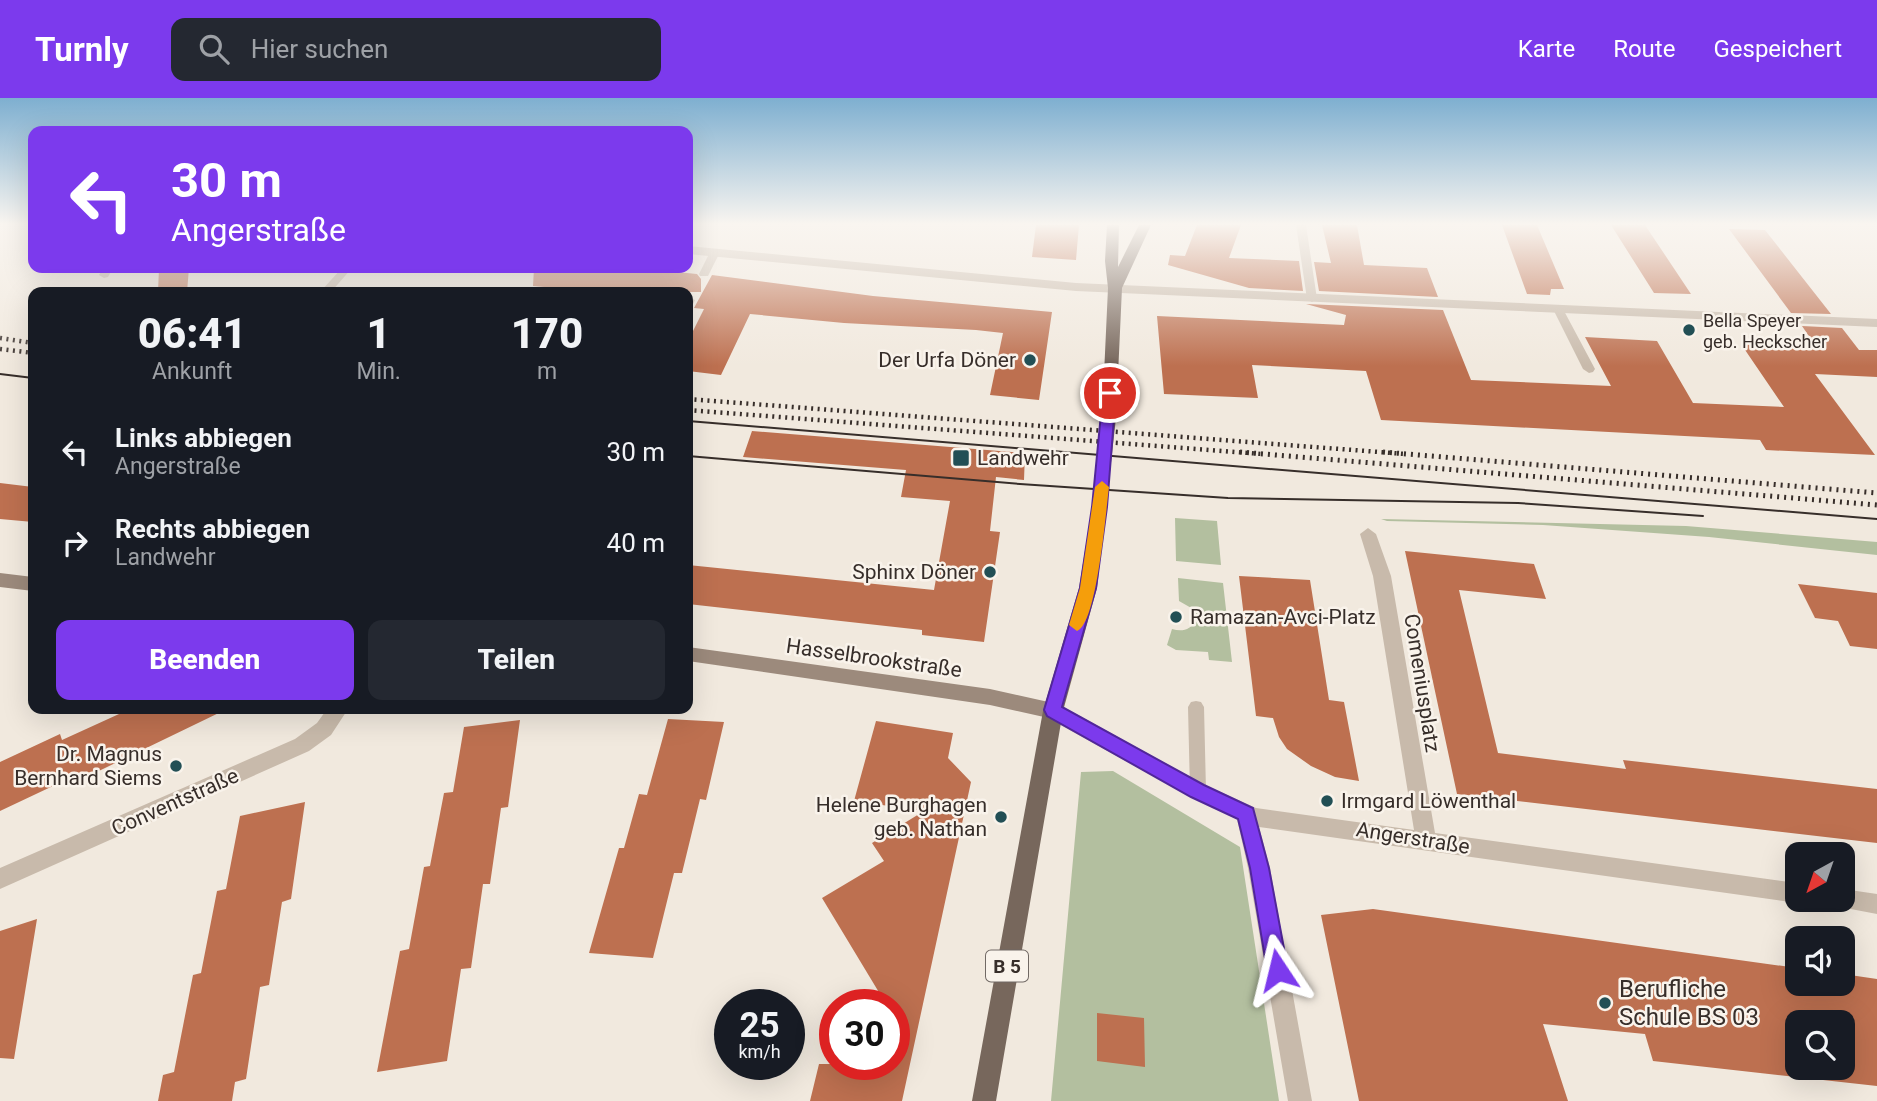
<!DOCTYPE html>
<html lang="de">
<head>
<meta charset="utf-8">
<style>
	:root { --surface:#171b24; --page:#242831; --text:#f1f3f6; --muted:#9ea1a6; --accent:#7c3aed }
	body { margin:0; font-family:Roboto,sans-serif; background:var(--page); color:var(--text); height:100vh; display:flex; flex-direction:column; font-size:26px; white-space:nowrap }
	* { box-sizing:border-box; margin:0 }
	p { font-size:23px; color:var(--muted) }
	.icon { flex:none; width:38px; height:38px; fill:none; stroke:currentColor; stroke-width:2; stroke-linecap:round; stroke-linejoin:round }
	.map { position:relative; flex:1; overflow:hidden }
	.panel { position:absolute; left:28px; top:189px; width:665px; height:427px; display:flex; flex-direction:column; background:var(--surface); border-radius:14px; box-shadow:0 7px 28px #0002 }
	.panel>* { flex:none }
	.top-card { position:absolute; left:28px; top:28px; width:665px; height:147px; border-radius:14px; box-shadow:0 7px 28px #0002; background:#7c3aed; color:#fff; overflow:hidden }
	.needle { width:46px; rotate:220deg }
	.controls { position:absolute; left:1785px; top:744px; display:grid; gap:14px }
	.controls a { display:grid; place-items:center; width:70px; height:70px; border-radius:14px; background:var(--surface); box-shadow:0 7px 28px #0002; font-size:35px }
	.speed { position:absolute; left:714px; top:891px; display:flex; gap:14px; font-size:35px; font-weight:700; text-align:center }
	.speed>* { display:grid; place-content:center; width:91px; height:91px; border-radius:50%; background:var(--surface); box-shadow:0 7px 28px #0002; line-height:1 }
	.speed small { font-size:18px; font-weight:400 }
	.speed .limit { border:10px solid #d22; background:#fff; color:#111 }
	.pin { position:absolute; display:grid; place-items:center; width:60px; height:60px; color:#fff; margin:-30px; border:4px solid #fff; border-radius:50%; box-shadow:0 2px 7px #0007 }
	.me { position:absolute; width:77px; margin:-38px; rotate:350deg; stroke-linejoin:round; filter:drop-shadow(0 0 5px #0008) }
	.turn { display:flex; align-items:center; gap:24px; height:147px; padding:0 28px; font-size:32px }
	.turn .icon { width:91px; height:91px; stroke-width:2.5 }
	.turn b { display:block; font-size:49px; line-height:60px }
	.eta { display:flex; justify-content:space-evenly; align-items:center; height:119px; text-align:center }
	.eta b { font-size:42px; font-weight:800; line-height:49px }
	.primary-button { display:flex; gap:14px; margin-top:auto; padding:14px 28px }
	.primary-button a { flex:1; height:80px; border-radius:14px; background:var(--accent); color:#fff; font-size:28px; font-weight:800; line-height:80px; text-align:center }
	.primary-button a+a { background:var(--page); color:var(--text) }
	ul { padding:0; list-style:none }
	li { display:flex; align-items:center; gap:21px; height:91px; padding:0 28px }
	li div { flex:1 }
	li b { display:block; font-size:26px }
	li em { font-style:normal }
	header { display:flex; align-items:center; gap:42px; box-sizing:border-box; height:98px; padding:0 35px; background:var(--accent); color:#fff }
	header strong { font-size:33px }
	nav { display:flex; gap:38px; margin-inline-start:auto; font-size:24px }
	.search { width:490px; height:63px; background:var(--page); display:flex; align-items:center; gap:18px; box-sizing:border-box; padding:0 24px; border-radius:14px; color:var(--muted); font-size:26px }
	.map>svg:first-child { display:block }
	.green { fill:#b3bf9f }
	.building { fill:#bd7050; fill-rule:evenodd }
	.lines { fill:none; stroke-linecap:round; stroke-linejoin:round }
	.lane { fill:#c8baab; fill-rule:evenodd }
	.street { fill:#c8baab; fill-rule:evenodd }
	.secondary { fill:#9c8a7c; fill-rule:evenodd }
	.primary { fill:#77675c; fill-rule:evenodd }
	.tram { stroke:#372e2a; stroke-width:2 }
	.rail-far1 { stroke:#372e2a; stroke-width:4.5; stroke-dasharray:2 4.5; stroke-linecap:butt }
	.rail { stroke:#372e2a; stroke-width:5; stroke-dasharray:2 5; stroke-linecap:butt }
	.route { fill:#7c3aed; stroke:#51269a; stroke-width:2 }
	.slow { fill:#f59e0b }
	.poi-dot { fill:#224f55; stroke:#f9f3eb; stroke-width:2.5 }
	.labels { text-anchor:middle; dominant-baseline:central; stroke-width:5; stroke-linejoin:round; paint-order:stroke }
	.far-poi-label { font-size:18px; fill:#372e2a; stroke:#f9f3eb; text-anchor:start }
	.shield { fill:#f9f3eb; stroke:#716964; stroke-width:2 }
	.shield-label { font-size:19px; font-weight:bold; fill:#372e2a }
	.poi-label { font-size:21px; fill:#372e2a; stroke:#f9f3eb; text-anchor:end }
	.street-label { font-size:21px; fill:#372e2a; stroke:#f9f3eb }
	.near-poi-label { font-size:24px; fill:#372e2a; stroke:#f9f3eb; text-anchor:start }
</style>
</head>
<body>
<header>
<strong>Turnly</strong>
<div class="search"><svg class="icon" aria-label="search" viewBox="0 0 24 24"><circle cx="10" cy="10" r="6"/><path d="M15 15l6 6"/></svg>Hier suchen</div>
<nav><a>Karte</a><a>Route</a><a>Gespeichert</a></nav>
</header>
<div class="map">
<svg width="1877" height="1003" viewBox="0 0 1877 1003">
	<rect width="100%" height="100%" fill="#f1e9de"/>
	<path class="green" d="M1175 420 1217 423 1221 467 1176 463Z
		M1381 421 1686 428 1877 444V457L1709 439 1543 427 1387 423Z
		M1178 480 1223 485 1232 564 1209 562 1208 554 1176 552 1167 547 1172 531C1182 534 1191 532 1196 522L1193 511 1179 503Z
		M1113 673 1240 749 1279 1003H1051L1081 674Z"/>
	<path class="building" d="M1036 127H1079L1076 162 1032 159Z
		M1197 127H1241L1229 160 1299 163 1303 193 1249 190 1168 167 1170 157 1185 158Z
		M1322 127H1357L1364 167 1427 170 1438 199 1319 193 1314 164 1331 165Z
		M1502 127H1537L1564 191H1551L1550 197 1527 196Z
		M1611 127H1645L1691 196 1654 195Z
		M1729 131 1765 132 1831 216 1791 215Z
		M159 170H189L187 194H158Z
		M534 170H635L697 176 701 181V194H600L533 188Z
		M712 177 873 198 1052 214 1039 302 990 297 1003 235 976 232 844 225 750 216 721 277 688 273V243L704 211 694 210Z
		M1306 206 1443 212 1471 282 1611 288 1585 239 1657 243 1693 305 1784 309 1741 246 1817 250 1802 228 1842 230 1859 252H1877V279L1815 276 1875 357 1766 352 1760 342 1381 322 1366 273 1252 267 1258 300 1164 296 1157 218 1344 227 1346 217Z
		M752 333 1025 355 1024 382 996 379 990 433 1000 434 984 544 922 537V532L688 506V467L934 492 950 403 901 399 906 372 743 359Z
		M0 385 33 389V424L0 421Z
		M1405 453 1534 466 1546 501 1459 492 1498 655 1626 671 1623 662 1877 691V745L1457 696Z
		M1239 478 1310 482 1329 602 1344 604 1359 683 1335 679 1311 668 1287 651 1279 639 1273 620 1256 618Z
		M1798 486 1877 495V551L1850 548 1838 523 1815 520Z
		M130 611H227L74 685 72 679 0 713V664L60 636 62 642Z
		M668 621 724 624 706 702 700 701 682 775H674L653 860 589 855 619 750H624L639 696 647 697Z
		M520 622 508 709 501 710 490 786H483L471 870 461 871 447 963 377 974 400 853 409 851 424 769 430 768 444 695 453 694 464 629Z
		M876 623 953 635 948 660 971 684 902 1003H810L819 966H894V906H886L822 800 884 763 872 745 924 713 854 703Z
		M305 704 291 801 282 804 269 887 260 889 246 981 235 984 232 1003H158L163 977 174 974 193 877 201 875 217 793 226 791 240 718Z
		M1373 811 1797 870V886H1843V876L1877 881V988L1653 963 1645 936 1543 926 1568 1003H1359L1321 817ZM1797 924H1843V970H1797Z
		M37 821 14 961 0 960V833Z
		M1097 915 1144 920 1145 969 1097 963Z"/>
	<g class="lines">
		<path class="lane" d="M1296 127H1306L1317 201 1312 204 1307 201Z
			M715 151 720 154 708 178H700L699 176 710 154Z
			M103 170H113L108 179 104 180 99 177Z
			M342 170H352L331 194H320Z
			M688 199 695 202 692 208 688 209Z
			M1558 208 1563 211 1595 271 1593 274 1589 275 1583 271 1553 211Z
			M1196 603 1201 604 1204 609 1206 693 1204 698 1198 700 1192 698 1190 693 1188 609 1191 604Z"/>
		<path class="street" d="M688 148 1076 185 1877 221V229L1076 193 688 156Z
			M1368 430 1376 436 1391 478 1435 735 1797 785V802H1805L1797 805 1259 729 1270 770 1312 1003H1288L1248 770 1237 721 1191 699 1046 619 1043 613 1046 607 1053 605 1060 607 1205 687 1256 710 1414 732 1373 478 1360 436Z
			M327 611H348L331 637 309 653 0 791V770L295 641 317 625Z
			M1843 791 1877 796V816L1835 808 1832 802H1843Z"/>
		<path class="secondary" d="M0 475 33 479V493L0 489Z
			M688 549 990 591 1053 605 1060 607 1063 613 1060 619 1053 621 990 607 688 563Z"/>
		<path class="primary" d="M1107 127H1119L1118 169 1139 127H1151L1122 190 1116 320 1097 490 1063 613 996 1003H972L1043 613 1079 490 1092 409 1102 320 1108 190 1105 163Z"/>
		<path class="tram" d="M0 276 33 280
			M688 323 1877 421
			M688 358 1020 386 1228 400 1518 405 1703 418"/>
		<path class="rail-far1" d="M0 240 33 245
			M0 251 33 255
			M688 301 1405 356
			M688 312 1262 356"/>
		<path class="rail" d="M1240 354 1877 407
			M1383 354 1877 395"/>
	</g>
	<linearGradient id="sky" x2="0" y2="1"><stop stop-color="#7eafd0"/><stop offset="0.47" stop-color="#f9f5f0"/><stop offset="1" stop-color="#f9f5f0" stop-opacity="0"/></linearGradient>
	<rect width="1877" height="268" fill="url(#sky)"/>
	<path class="route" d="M1110 291 1116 295 1107 409 1096 490 1062 609 1204 687 1253 710 1269 770 1288 872 1285 880 1278 883 1270 880 1267 872 1250 770 1238 721 1191 699 1047 618 1044 612 1080 490 1092 409 1103 295Z"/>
	<path class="slow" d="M1102 383 1109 389C1106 412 1097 527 1077 533L1069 527 1080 490 1095 389Z"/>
	<g class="poi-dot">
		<circle cx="1689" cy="232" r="7"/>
		<circle cx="1030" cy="262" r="7"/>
		<rect x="952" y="351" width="18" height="18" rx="3.5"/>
		<circle cx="990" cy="474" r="7"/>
		<circle cx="1176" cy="519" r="7"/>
		<circle cx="176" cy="668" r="7"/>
		<circle cx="1327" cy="703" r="7"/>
		<circle cx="1001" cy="719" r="7"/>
		<circle cx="1605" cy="905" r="7"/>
	</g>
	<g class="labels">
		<g class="far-poi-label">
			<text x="1703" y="222">Bella Speyer<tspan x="1703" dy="21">geb. Heckscher</tspan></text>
		</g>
		<rect class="shield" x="986" y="852.5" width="42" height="31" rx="5"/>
		<g class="shield-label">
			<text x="1007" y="868">B 5</text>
		</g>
		<g class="poi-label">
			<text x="1016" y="262">Der Urfa Döner</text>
			<text x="977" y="360" text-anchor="start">Landwehr</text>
			<text x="976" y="474">Sphinx Döner</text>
			<text x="1190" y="519" text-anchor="start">Ramazan-Avci-Platz</text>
			<text x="162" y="656">Dr. Magnus<tspan x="162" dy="24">Bernhard Siems</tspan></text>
			<text x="1341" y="703" text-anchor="start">Irmgard Löwenthal</text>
			<text x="987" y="707">Helene Burghagen<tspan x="987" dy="24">geb. Nathan</tspan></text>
		</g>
		<g class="street-label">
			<text transform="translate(874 560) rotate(8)">Hasselbrookstraße</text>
			<text transform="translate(1422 585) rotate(81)">Comeniusplatz</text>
			<text transform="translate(175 704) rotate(-24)">Conventstraße</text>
			<text transform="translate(1413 740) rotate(9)">Angerstraße</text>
		</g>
		<g class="near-poi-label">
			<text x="1619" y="891">Berufliche<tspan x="1619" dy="28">Schule BS 03</tspan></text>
		</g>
	</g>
</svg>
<div class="controls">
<a><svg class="needle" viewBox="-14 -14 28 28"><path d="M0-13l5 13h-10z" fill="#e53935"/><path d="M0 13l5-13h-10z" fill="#9ea1a6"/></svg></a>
<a><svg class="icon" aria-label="sound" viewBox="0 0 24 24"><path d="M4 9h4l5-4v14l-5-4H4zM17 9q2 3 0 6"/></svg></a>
<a><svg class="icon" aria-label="search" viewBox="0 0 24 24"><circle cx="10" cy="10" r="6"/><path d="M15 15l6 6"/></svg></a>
</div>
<div class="speed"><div>25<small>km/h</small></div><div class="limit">30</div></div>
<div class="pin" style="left:1110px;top:295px;background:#d93025"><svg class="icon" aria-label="arrive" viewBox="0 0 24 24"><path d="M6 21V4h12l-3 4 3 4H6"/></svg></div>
<svg class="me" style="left:1278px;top:872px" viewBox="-20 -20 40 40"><path d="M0-17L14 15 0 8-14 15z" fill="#7c3aed" stroke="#fff" stroke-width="4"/></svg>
<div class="top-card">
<div class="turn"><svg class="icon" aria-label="left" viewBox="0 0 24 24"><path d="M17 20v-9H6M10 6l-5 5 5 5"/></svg><div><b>30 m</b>Angerstraße</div></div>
</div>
<section class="panel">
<div class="eta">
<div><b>06:41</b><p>Ankunft</p></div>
<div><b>1</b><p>Min.</p></div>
<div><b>170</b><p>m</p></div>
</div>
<ul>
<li><svg class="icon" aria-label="left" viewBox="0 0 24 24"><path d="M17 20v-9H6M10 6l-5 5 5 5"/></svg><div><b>Links abbiegen</b><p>Angerstraße</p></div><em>30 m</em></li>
<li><svg class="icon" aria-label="right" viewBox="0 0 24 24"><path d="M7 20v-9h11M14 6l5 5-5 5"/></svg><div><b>Rechts abbiegen</b><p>Landwehr</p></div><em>40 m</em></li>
</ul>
<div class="primary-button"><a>Beenden</a><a>Teilen</a></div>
</section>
</div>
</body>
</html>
